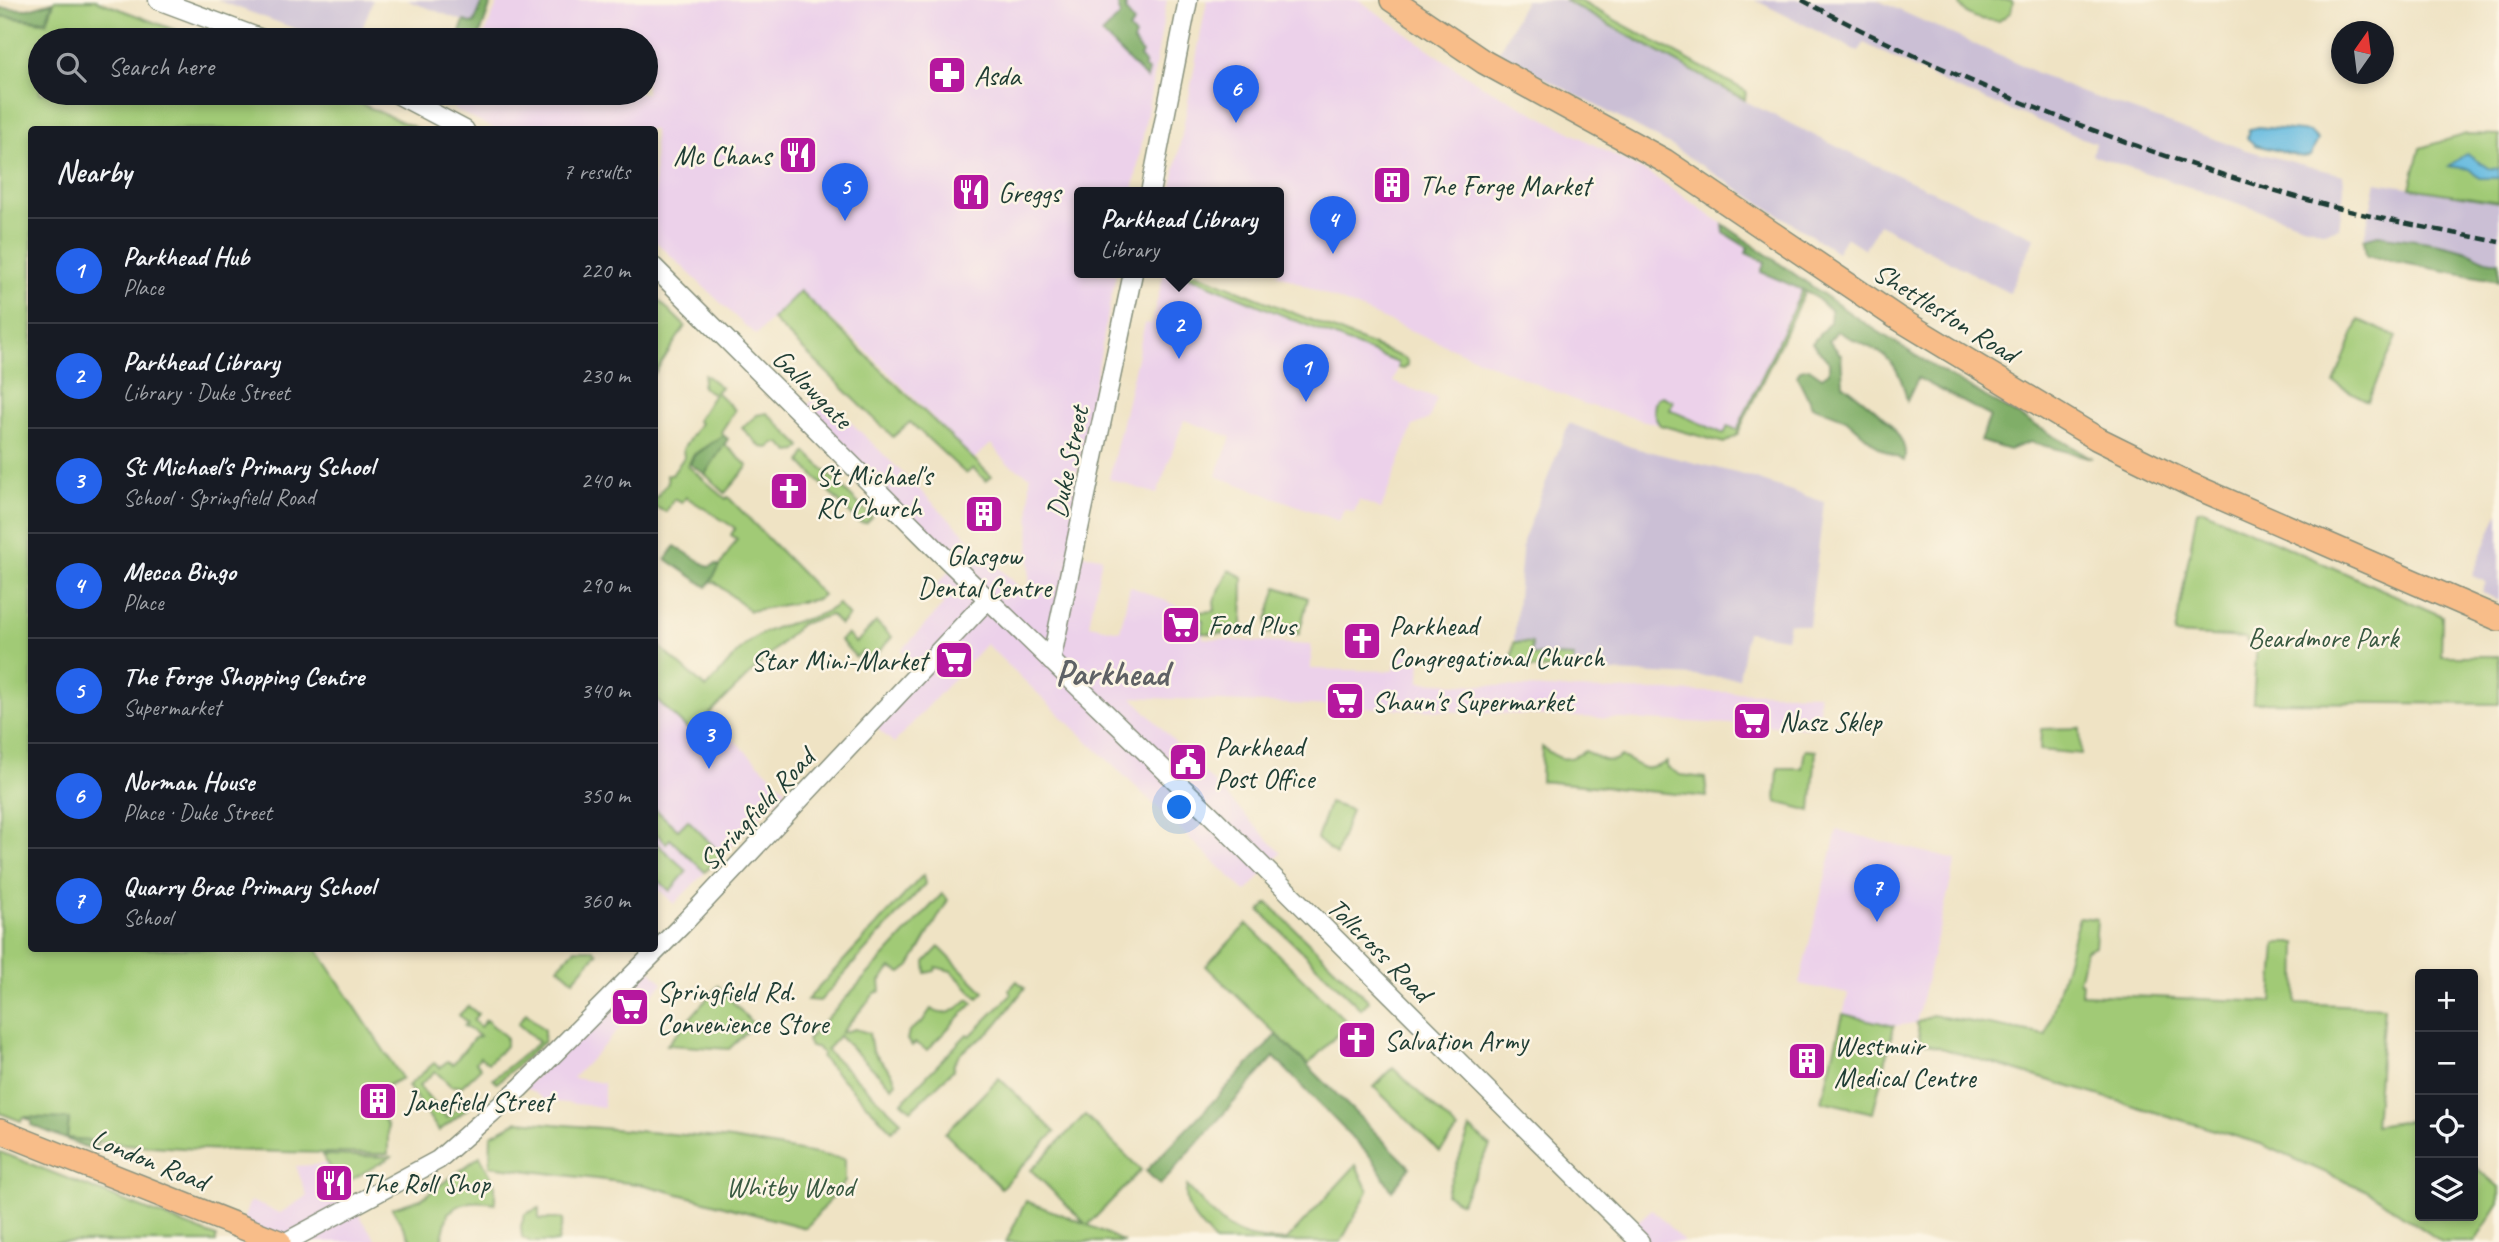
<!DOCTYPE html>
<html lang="en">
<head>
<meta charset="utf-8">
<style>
  :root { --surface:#171b24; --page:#242831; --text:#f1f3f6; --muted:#9ea1a6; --line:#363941; --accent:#2563eb }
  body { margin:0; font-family:Caveat,sans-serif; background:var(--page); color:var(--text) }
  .controls { position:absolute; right:21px; bottom:21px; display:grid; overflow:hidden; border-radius:7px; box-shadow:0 4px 10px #0003 }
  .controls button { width:63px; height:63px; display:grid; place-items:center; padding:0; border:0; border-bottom:2px solid var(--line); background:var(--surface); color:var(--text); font:35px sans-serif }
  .compass { position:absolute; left:2331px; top:21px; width:63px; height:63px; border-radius:50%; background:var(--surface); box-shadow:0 4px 10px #0003; rotate:14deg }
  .you { position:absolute; left:1180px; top:808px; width:24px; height:24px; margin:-18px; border:5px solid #fff; border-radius:50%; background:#1a73e8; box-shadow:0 0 0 10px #1a73e833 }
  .badge { display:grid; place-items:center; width:46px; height:46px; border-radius:50%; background:var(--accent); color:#fff; font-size:23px; font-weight:700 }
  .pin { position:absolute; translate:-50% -58px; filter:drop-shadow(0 2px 4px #0008) }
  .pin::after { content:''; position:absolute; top:37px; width:24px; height:21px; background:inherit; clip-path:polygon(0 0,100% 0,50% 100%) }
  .popup { position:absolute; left:1074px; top:187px; width:210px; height:91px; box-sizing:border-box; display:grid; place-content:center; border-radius:7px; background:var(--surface); filter:drop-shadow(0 2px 5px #0005); font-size:23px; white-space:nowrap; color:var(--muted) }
  .popup b { font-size:26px; color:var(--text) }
  .popup::after { content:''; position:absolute; left:50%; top:100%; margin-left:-14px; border:14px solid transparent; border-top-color:var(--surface) }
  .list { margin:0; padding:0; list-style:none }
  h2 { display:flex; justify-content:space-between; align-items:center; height:91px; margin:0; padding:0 28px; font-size:30px }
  h2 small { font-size:23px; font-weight:400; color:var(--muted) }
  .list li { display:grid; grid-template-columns:46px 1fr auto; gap:21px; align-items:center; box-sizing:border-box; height:105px; padding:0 28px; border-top:2px solid var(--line) }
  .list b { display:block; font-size:26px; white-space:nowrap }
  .list p { margin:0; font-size:23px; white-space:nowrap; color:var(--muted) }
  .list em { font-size:23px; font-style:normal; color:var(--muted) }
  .icon { flex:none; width:38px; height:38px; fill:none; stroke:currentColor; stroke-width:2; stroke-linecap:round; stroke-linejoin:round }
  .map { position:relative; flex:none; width:2499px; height:1242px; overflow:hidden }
  .search { position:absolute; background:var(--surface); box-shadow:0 4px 10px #0003; left:28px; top:28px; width:630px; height:77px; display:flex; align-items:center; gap:18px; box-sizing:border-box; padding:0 24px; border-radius:38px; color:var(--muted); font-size:26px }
  .panel { position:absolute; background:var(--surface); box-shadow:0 4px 10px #0003; left:28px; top:126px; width:630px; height:826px; border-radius:7px }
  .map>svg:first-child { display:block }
  .built { fill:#ecd1ea }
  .industrial { fill:#cbbfd5 }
  .green { fill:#a1ca76; stroke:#608455; stroke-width:2 }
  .forest { fill:#80ae67; stroke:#50764e; stroke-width:2 }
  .water { fill:#63bae0; stroke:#417c8a; stroke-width:2 }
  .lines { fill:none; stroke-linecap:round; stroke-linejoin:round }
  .minor-casing { stroke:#87907c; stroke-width:21 }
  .major-casing { stroke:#87907c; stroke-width:26 }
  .minor { stroke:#fff; stroke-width:18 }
  .major { stroke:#f8bd89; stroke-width:23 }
  .rail { stroke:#1f3d34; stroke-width:4.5; stroke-dasharray:10 5; stroke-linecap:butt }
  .labels { text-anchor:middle; stroke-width:5; stroke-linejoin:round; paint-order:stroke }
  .poi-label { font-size:28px; fill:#1f3d34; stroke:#fcf5e5; text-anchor:start }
  .street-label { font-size:28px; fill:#1f3d34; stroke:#fcf5e5 }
  .park-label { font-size:28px; fill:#395941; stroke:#fcf5e5 }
  .district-label { font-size:35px; font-weight:bold; fill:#5e6165; stroke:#fcf5e5 }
</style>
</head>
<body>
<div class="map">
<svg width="2499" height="1242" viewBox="0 0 2499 1242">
  <rect width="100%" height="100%" fill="#fcf5e5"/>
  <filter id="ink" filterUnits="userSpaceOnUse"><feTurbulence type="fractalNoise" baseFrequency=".0143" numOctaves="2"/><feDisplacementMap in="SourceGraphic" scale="14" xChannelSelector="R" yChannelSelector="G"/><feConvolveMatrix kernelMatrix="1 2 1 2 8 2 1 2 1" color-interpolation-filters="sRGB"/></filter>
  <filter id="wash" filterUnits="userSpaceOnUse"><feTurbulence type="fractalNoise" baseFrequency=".00686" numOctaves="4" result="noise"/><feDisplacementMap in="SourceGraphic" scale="28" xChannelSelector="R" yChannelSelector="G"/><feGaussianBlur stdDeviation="1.57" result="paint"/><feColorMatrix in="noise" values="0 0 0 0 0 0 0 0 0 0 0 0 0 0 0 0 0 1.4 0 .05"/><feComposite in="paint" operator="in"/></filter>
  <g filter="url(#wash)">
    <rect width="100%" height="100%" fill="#efe3c4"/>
    <g class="built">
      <polygon points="499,0 1167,0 1133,193 1079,193 1079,273 1116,273 1076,479 1071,553 1102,557 1089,625 1120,631 1130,586 1211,620 1202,638 1311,645 1311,669 1394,671 1398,650 1421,651 1420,682 1566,689 1819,694 1820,728 1132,697 1281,853 1246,892 986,644 894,743 873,725 923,671 901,651 944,604 931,591 951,569 798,415 820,392 1029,597 1030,476 1007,463 991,444 974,459 867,351 800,291 756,335 741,322 655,241 654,130 495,129 453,109 460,93 646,93 646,40 482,40"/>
      <polygon points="1207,0 1359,0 1474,81 1653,176 1809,283 1737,435 1724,443 1584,404 1275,273 1279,273 1279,193 1171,193"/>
      <polygon points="1164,273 1181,273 1399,364 1393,382 1437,398 1429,419 1413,426 1381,509 1359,500 1354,512 1344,509 1339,521 1216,476 1231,437 1184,420 1157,494 1109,479 1145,323 1151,324"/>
      <polygon points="660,647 720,702 709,716 786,790 674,904 655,886 654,653"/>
      <polygon points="1837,830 1956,860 1916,1023 1894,1026 1873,1113 1822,1101 1848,994 1799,984"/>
      <polygon points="646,966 663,983 573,1078 604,1083 604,1107 547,1101 525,1087"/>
      <polygon points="326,1164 377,1242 276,1242 240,1228 250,1201 280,1213 307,1196 296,1166"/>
      <polygon points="1652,1209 1684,1242 1638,1242 1627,1231"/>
    </g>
    <g class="industrial">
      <polygon points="217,0 373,0 358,40 326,40"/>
      <polygon points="406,0 483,0 474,25"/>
      <polygon points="1525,0 1564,0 1743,100 1858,157 2035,238 2009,293 1879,224 1865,249 1846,237 1837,252 1668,144 1498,53"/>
      <polygon points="1755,0 1877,0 2077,91 2246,150 2343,175 2344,189 2339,228 2324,232 2092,155 2095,143 1954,88 1864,43 1859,52"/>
      <polygon points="2376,182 2499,202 2499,264 2364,239"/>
      <polygon points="1569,423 1631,447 1744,475 1824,502 1809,626 1789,623 1786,638 1747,632 1739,678 1573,670 1572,657 1531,655 1532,643 1514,642 1523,541"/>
      <polygon points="2499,512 2499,601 2482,592 2486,582 2472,576"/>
    </g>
    <g class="green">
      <path d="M55,0h41l105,40h-161v53h297l81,36 -386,1v818l285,1 85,129 -33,17 19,31v28c-107,-2 -214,-3 -321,-16l2,-18 -46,-3 -2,4 -21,-8v-1097l47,7z"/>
      <polygon points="1564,0 1578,0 1746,91 1745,100"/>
      <path d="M1959,0h52l2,2 -2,10 -12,9c-16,-1 -37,-2 -40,-21z"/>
      <polygon points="2466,134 2499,135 2499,202 2410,188 2420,148"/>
      <polygon points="1181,273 1196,273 1406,359 1408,365 1404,369 1398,368 1398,363"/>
      <path d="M1802,290l3,1 -68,144 -13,8 -64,-18c-7,-8 -7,-18 -3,-27l6,-2 10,5 -3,9 54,24 4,-8 9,4z"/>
      <polygon points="800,291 991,476 986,481 973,468 966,474 910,422 893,437 772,319"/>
      <polygon points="655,297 685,326 655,373"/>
      <polygon points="2359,320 2397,337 2368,401 2334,383"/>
      <polygon points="704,374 721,387 716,392 735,410 721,432 723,435 693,455 688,466 726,499 728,497 823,595 818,599 750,611 715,582 709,583 737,539 731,535 735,528 686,497 682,503 674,499 666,512 655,507 655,499 668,482 667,475 672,475 684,457 683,449 700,423 697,421 714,394 702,387"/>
      <polygon points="767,413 801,446 797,451 790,452 780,443 774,443 769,448 761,447 742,428 757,415"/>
      <polygon points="724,444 748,466 725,493 705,474"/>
      <polygon points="806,452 872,517 866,523 858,522 801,462"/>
      <polygon points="2203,510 2442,616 2441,656 2499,656 2499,704 2253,702 2257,643 2247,642 2246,638 2175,634 2197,511"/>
      <polygon points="1229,570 1243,577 1242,634 1202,633 1203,620 1197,618 1200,612 1215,611 1214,601"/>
      <polygon points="1277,587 1308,598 1299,634 1267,633 1267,620"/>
      <path d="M838,604l11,12 -9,9 -9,-10 -30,9 -110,108 -36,-34v-45l5,-6 46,41c15,-15 29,-36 46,-48 25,-19 62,-17 86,-36z"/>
      <polygon points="876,622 892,637 872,659 863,651 856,657 840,640 847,634 856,643"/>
      <polygon points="1514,642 1532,643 1531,655 1573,657 1573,670 1511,667"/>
      <polygon points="2080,728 2081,754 2040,750 2041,729"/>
      <path d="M1542,747c17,13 24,16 43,4 13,7 25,15 36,5 22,11 21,18 46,6v5l13,8 25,3 2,19 -166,-16z"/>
      <polygon points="1805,750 1816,751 1811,811 1776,802 1778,768 1802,768"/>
      <polygon points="1329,803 1351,810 1336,855 1317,839"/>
      <polygon points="654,808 678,830 688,820 722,855 705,872 670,839 666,843 655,832"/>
      <polygon points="655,842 687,871 670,891 655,877"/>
      <polygon points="923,875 925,884 820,1001 807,1000"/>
      <polygon points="942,894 948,900 910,966 901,973 891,968 880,981 881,991 875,993 841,1033 855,1029 869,1033 872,1051 892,1073 896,1082 892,1087 839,1036 826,1050 901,1121 892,1131 821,1057 823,1054 817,1047 810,1047 807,1040"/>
      <polygon points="1268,903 1369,1001 1361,1009 1260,911"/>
      <polygon points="2079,917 2097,919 2095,946 2086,950 2079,981 2082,982 2081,994 2272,1002 2276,943 2297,943 2296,1003 2384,1007 2375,1126 2420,1119 2420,1216 2473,1216 2473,1165 2499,1187 2499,1203 2475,1242 2442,1242 2367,1191 2261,1144 1921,1042 1916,1023 1932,1015 2046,1035"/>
      <polygon points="1247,924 1348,1023 1308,1065 1206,966"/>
      <polygon points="939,947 984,992 978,998 951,971 936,967 935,971 926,973 925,962"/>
      <polygon points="575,949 593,949 597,953 573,980 558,967"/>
      <path d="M1017,981l8,7c-12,14 -28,39 -40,48 -10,7 -32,17 -32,34l-42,40 -9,-8 65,-68 3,2 41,-41 -2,-5z"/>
      <polygon points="718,986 754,1025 729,1049 667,1045"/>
      <path d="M969,999l4,4 -46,47 -12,-7 -3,3 -5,-6 2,-9 13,-9 9,-13c15,10 25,1 38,-10z"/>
      <polygon points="468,1006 478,1014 473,1020 480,1027 486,1020 506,1037 506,1046 488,1063 480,1057 476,1062 481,1068 462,1086 451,1086 435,1071 419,1086 447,1118 464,1103 468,1108 439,1131 408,1086 434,1063 440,1068 447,1061 453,1064 474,1038 480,1036 464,1026 467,1023 459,1015"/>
      <polygon points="526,1013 544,1030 544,1042 497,1083 493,1079 539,1042 518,1024"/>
      <polygon points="1843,1014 1894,1026 1873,1113 1822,1101"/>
      <polygon points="1393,1068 1458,1130 1440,1152 1374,1087"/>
      <polygon points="999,1078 1055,1132 1001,1188 945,1133"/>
      <polygon points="1085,1115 1141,1170 1088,1225 1124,1242 1006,1242 1026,1201 1086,1224 1031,1170"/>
      <polygon points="518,1121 731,1139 845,1159 845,1182 806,1228 645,1185 490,1166 491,1135"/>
      <polygon points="1470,1129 1490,1146 1461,1203 1446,1194"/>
      <polygon points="0,1152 216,1237 216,1242 0,1242"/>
      <polygon points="322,1155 391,1157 342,1185"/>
      <path d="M480,1156l15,28v19c-21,-3 -30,-3 -47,10l-7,29h-29l-20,-34 29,-9z"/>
      <path d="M1356,1165l12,26 -27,51h-126c-15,-18 -33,-32 -28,-56 35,37 44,56 100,54z"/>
      <polygon points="539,1208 539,1219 563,1219 558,1242 531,1242 522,1237 521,1226 525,1214"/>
    </g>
    <g class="forest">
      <polygon points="483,0 492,0 478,40 457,40 464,21 474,24"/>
      <polygon points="1117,0 1125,0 1126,11 1134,23 1129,29 1135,36 1133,41 1142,53 1140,57 1145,63 1144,68 1148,70 1147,79 1102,34 1120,16"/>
      <polygon points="53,2 46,21 0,16 0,8 28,9"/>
      <path d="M1723,224l134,94 77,49 158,91 -62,-16 -21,8 -29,-9 10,-25 -72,-38 -11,23c-11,-53 -30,-47 -70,-70l-8,10 12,14 2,29c19,15 70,50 61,77l-25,-13 -33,-29 -34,-13 -15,-30 3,-6 9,-2 13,9 7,-5v-10l-17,-19 18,-21 1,-11 -19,-17 -51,-22 4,-10 -19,-9 2,-5 -24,-15z"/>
      <path d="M2378,235c29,5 62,6 91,17 11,4 18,11 30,9v20l-133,-25 -2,-17z"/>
      <polygon points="723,435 728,439 705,474 690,464 694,456"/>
      <polygon points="675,546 709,567 716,564 720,566 707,587 666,559"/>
      <polygon points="1277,1035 1410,1167 1392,1191 1373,1159 1274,1057 1160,1185 1146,1171"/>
      <polygon points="23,1117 69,1119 67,1138 98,1142 95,1151 31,1125 32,1121"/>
    </g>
    <g class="water">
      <polygon points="2258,127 2310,132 2318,140 2310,156 2303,157 2255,145 2247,138 2249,129"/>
      <polygon points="2467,153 2488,168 2499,169 2499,178 2479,178 2469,169 2449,166"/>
    </g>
  </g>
  <g filter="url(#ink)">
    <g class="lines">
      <g class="minor-casing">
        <g id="minor">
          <polyline points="158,0 265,40"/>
          <polyline points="395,93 465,130"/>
          <polyline points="1150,193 1188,0"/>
          <polyline points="654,267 934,547 1214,818 1640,1242"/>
          <polyline points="1051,661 1133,273"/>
          <polyline points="286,1242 438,1160 520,1088 681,926 987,600"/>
        </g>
      </g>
      <g class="major-casing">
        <g id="major">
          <polyline points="1392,0 1484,62 1665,161 1896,317 2096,438 2189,484 2499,619"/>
          <polyline points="0,1131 279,1242"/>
        </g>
      </g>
      <use href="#minor" class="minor"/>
      <use href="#major" class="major"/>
      <path class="rail" d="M1802,0c169,89 347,157 531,207 55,14 111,24 166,35"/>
    </g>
  </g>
  <defs>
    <g id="pharmacy-square" transform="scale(2.0125)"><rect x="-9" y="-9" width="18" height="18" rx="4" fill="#b5179e" stroke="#fcf5e5"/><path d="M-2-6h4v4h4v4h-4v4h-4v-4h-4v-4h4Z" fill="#fff"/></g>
    <g id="restaurant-square" transform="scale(2.0125)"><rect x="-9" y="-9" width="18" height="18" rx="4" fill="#b5179e" stroke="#fcf5e5"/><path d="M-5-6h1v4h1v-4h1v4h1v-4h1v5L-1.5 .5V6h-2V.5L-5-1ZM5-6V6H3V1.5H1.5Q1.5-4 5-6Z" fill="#fff"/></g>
    <g id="building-square" transform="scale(2.0125)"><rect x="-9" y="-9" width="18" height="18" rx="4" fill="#b5179e" stroke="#fcf5e5"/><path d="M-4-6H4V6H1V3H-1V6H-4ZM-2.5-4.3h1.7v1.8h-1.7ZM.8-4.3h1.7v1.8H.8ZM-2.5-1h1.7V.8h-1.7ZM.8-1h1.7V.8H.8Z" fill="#fff"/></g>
    <g id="church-square" transform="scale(2.0125)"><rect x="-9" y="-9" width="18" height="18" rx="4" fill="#b5179e" stroke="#fcf5e5"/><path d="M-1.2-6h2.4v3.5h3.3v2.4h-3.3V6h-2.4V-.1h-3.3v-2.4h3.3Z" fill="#fff"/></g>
    <g id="supermarket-square" transform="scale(2.0125)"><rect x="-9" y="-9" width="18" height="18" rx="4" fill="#b5179e" stroke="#fcf5e5"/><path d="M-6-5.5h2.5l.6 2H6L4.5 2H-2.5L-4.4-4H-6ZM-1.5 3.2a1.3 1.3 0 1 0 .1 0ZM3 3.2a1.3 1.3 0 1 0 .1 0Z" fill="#fff"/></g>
    <g id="civic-square" transform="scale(2.0125)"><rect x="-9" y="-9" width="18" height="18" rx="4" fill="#b5179e" stroke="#fcf5e5"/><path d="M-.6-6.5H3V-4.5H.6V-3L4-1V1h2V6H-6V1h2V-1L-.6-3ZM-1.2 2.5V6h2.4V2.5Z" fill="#fff"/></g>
  </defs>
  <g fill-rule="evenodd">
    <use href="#pharmacy-square" x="947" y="75"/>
    <use href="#restaurant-square" x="798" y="155"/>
    <use href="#building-square" x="1392" y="185"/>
    <use href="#restaurant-square" x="971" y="192"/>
    <use href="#church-square" x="789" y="491"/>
    <use href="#building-square" x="984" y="514"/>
    <use href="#supermarket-square" x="1181" y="625"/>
    <use href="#church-square" x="1362" y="641"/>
    <use href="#supermarket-square" x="954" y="660"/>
    <use href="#supermarket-square" x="1345" y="701"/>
    <use href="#supermarket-square" x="1752" y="721"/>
    <use href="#civic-square" x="1188" y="762"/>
    <use href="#supermarket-square" x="630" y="1007"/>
    <use href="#church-square" x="1357" y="1040"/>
    <use href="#building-square" x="1807" y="1061"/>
    <use href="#building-square" x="378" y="1101"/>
    <use href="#restaurant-square" x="334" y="1183"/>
  </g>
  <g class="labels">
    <g class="poi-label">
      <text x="974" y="85">Asda</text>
      <text x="771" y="165" text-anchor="end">Mc Chans</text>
      <text x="1419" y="195">The Forge Market</text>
      <text x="998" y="202">Greggs</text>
      <text x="816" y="485">St Michael's<tspan x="816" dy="32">RC Church</tspan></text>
      <text x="984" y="565" text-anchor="middle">Glasgow<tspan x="984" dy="32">Dental Centre</tspan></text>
      <text x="1208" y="635">Food Plus</text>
      <text x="1389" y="635">Parkhead<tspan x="1389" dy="32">Congregational Church</tspan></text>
      <text x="927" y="670" text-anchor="end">Star Mini-Market</text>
      <text x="1372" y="711">Shaun's Supermarket</text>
      <text x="1779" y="731">Nasz Sklep</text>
      <text x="1215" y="756">Parkhead<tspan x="1215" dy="32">Post Office</tspan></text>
      <text x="657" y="1001">Springfield Rd.<tspan x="657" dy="32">Convenience Store</tspan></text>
      <text x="1384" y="1050">Salvation Army</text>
      <text x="1834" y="1055">Westmuir<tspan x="1834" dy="32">Medical Centre</tspan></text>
      <text x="405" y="1111">Janefield Street</text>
      <text x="361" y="1193">The Roll Shop</text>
    </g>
    <g class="street-label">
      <text transform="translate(1946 312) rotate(32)" y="10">Shettleston Road</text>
      <text transform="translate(813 388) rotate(45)" y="10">Gallowgate</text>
      <text transform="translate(1067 462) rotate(-78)" y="10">Duke Street</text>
      <text transform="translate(756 809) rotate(-47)" y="10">Springfield Road</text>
      <text transform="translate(1380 949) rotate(45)" y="10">Tollcross Road</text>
      <text transform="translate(150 1159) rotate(22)" y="10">London Road</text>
    </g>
    <g class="park-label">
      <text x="2323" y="647">Beardmore Park</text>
      <text x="790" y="1196">Whitby Wood</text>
    </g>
    <g class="district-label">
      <text x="1112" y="685">Parkhead</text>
    </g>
  </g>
</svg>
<div class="controls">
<button>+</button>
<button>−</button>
<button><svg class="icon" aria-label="locate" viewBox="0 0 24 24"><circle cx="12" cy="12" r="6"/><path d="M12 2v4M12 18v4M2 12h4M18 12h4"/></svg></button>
<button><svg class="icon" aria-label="layers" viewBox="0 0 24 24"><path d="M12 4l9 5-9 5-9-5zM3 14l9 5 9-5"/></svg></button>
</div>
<svg class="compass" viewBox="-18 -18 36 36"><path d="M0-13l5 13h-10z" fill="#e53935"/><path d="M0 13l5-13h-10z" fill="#9ea1a6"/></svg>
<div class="you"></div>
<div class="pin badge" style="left:1306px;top:402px">1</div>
<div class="pin badge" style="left:1179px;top:359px">2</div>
<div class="popup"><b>Parkhead Library</b>Library</div>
<div class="pin badge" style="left:709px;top:769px">3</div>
<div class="pin badge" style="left:1333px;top:254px">4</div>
<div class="pin badge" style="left:845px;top:221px">5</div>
<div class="pin badge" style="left:1236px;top:123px">6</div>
<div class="pin badge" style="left:1877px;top:922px">7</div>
<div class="search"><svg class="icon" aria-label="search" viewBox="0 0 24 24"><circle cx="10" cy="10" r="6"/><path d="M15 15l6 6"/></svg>Search here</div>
<section class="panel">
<h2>Nearby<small>7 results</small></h2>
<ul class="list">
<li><span class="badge">1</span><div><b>Parkhead Hub</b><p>Place</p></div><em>220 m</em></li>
<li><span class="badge">2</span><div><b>Parkhead Library</b><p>Library · Duke Street</p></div><em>230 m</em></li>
<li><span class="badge">3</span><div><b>St Michael's Primary School</b><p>School · Springfield Road</p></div><em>240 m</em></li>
<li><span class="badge">4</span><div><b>Mecca Bingo</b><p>Place</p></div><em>290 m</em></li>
<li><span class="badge">5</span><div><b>The Forge Shopping Centre</b><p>Supermarket</p></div><em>340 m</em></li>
<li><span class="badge">6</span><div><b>Norman House</b><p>Place · Duke Street</p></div><em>350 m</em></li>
<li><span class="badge">7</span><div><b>Quarry Brae Primary School</b><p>School</p></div><em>360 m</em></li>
</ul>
</section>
</div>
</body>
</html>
